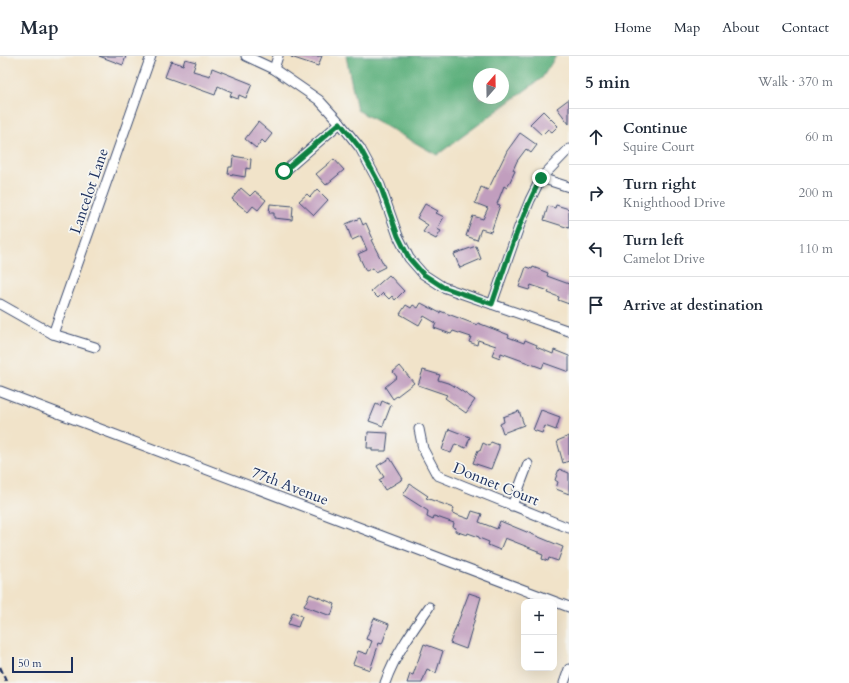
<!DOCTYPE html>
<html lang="en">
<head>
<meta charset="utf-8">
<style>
  :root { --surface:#fff; --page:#f6f6f7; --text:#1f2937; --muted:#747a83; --line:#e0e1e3 }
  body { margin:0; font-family:Cardo,serif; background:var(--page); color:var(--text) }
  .controls { position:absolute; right:12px; bottom:12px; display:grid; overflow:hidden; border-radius:8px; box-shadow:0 4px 16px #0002 }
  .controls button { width:36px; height:36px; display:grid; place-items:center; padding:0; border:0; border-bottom:1px solid var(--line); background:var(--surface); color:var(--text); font:20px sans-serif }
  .compass { position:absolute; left:473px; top:12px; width:36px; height:36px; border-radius:50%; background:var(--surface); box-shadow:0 4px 16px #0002; rotate:20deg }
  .scale { position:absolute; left:12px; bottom:10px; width:61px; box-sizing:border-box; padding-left:4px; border:2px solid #1b2f5e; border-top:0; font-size:11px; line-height:14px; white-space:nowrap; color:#1b2f5e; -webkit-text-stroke:3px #f6f6f2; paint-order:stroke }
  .stop { position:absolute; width:12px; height:12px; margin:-9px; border:3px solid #0b8043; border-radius:50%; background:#fff }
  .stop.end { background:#0b8043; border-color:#fff; box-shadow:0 1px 4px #0008 }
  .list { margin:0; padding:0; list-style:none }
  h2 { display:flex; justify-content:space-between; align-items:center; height:52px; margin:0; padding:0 16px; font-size:17px }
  h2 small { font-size:13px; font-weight:400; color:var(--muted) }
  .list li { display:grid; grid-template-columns:26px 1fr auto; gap:12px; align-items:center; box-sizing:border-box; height:56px; padding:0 16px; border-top:1px solid var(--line) }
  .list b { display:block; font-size:15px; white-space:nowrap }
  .list p { margin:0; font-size:13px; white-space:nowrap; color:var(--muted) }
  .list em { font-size:13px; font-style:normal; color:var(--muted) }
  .icon { flex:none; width:22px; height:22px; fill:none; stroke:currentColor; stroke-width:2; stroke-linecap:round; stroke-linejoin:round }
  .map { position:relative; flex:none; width:569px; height:627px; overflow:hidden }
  header { display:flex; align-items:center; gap:24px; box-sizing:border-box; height:56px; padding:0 20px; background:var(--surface); border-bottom:1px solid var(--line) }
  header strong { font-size:19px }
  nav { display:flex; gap:22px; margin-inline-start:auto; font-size:14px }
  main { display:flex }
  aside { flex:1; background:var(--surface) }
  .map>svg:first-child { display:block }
  .forest { fill:#5db07d; stroke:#3c706e; fill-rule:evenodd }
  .building { fill:#c19ebe }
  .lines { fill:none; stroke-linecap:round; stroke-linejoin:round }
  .minor-casing { stroke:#3b4a6e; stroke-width:11 }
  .minor { stroke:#fff; stroke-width:9 }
  .rail { stroke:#1b2f5e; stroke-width:2.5; stroke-dasharray:6 3; stroke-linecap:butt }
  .route { stroke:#0b8043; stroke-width:5 }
  .labels { text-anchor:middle; stroke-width:3.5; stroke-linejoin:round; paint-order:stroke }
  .street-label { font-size:15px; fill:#1b2f5e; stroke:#f6f6f2 }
</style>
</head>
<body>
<header>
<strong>Map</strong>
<nav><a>Home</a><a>Map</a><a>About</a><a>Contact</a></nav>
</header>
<main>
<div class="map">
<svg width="569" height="627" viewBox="0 0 569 627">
  <rect width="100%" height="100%" fill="#f6f6f2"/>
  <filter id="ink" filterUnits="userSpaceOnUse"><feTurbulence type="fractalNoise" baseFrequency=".025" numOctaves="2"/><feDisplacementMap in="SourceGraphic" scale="8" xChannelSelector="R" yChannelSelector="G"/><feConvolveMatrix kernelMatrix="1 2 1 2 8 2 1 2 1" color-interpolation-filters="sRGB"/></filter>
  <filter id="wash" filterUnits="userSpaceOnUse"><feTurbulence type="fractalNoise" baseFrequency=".012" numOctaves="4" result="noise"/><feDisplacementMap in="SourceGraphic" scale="16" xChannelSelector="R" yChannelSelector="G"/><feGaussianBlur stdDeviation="0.9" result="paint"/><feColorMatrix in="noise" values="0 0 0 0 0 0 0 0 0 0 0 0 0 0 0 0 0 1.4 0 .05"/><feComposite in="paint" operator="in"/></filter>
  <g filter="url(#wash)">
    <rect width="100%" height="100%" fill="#f1e3c9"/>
    <path class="forest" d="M346,0h210l-14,22 -105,77 -80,-45zM479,18h24v24h-24z"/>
    <g id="blocks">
      <g class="building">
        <polygon points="99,0 126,0 123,9"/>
        <polygon points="291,0 322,0 318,10 291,1"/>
        <polygon points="185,3 196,6 193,15 210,20 212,12 252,28 246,42 239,39 238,43 230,40 232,36 218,30 215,39 165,21 171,5 183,9"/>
        <polygon points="569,43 569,68 557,52"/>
        <polygon points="543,55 558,70 552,76 548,73 542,79 530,68"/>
        <polygon points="258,66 272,78 265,87 262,84 256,92 245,83"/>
        <polygon points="520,77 537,89 531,97 526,93 517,105 513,114 515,115 507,132 504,130 497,148 500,149 491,176 481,173 477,184 466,180 473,160 483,163 488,152 475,147 481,131 488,134 507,95"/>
        <polygon points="233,100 251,103 250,113 246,112 245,121 228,118 229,111 232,111"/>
        <polygon points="334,103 344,114 326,129 316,118"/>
        <polygon points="241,132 250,140 255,135 266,144 258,154 253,150 248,156 232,143"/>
        <polygon points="317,133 328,144 314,159 299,145 307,138 310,141"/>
        <polygon points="270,148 293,150 292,164 274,162 274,157 269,157"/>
        <polygon points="425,148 438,155 436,157 444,161 437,173 441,175 436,183 423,176 428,169 417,162"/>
        <polygon points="556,149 569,153 569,172 544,164 548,150 555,152"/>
        <polygon points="360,162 363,169 366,167 373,183 371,184 385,211 375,216 373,212 366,215 358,198 367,194 361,180 352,184 346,168"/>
        <polygon points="476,190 481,203 460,212 454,198"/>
        <polygon points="526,211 532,213 533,211 548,217 547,220 569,228 569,248 558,244 559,241 548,237 549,235 531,229 529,234 519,231"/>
        <polygon points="389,219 404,235 395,244 392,240 389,243 383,237 378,242 371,235"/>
        <polygon points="421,247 440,257 440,255 477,269 478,267 509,279 508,281 524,287 525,284 537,289 536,291 553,298 554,294 569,300 569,316 544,307 542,312 501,297 500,302 492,299 496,290 478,284 477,289 469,286 471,281 453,275 451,278 434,272 436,267 424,260 419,269 400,258 406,249 411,252 413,249 418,252"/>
        <polygon points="400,310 414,327 393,343 385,331 397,321 393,316"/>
        <polygon points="423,314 440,319 438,324 451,328 475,344 466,357 445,342 447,339 418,329"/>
        <polygon points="382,345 391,349 383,370 369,365 376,348 380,350"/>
        <polygon points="541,354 560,361 556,374 545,370 542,377 533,374"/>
        <polygon points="519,355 524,369 503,377 500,368 504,366 503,361"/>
        <polygon points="449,373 470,381 466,392 455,388 451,397 442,394"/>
        <polygon points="368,376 388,377 386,395 372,395 372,392 367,392"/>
        <polygon points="569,380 569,405 563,407 557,385"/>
        <polygon points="491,386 499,389 499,392 491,413 473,407 478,394 480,395 483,387 489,390"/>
        <polygon points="390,402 403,423 385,434 379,424 384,421 377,410"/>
        <polygon points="559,413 569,417 569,438 556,433 558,426 555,424"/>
        <polygon points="410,428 428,440 426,442 454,452 452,457 469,463 472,455 482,458 479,466 497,473 500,465 563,491 558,505 549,502 548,505 542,503 543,499 538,497 538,495 505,482 500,494 488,489 489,486 479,482 479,481 468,477 467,479 455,475 456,472 453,471 454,467 434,460 433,464 427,461 428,455 403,439"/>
        <polygon points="469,537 481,541 466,593 450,587"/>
        <polygon points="310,538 335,548 331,560 304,550"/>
        <polygon points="293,556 302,560 298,571 288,568"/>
        <polygon points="374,562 389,568 382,588 379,587 370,614 353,608 358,595 367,598 372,585 366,583"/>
        <polygon points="424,588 443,595 436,617 427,613 422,627 407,627 410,618 413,619"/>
      </g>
    </g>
  </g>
  <g filter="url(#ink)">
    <use href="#blocks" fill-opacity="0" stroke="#3b4a6e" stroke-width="1"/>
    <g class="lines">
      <g class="minor-casing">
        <g id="minor">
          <polyline points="246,0 274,13 319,44 340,67 360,92 380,129 398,180 409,202 423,218 443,231 569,275"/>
          <polyline points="274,13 278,0"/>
          <polyline points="285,115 340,67"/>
          <polyline points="541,122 569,131"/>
          <polyline points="0,248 53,278 95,291"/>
          <polyline points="492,248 519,171 530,144 541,122 569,93"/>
          <polyline points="53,278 151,0"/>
          <polyline points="0,335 569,551"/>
          <polyline points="419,373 423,393 437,419 569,472"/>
          <polyline points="512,450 528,408"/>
          <path d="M385,627c10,-28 27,-52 44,-76"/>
          <polyline points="564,627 569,613"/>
        </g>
      </g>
      <use href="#minor" class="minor"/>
      <polyline class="rail" points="0,611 7,627"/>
    </g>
  </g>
  <g class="lines" filter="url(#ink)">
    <path class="route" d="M284,115l56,-48 20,25 20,37 18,51 11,22 14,16 20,13 49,17c15,-43 28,-86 49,-126"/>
  </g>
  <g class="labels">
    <g class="street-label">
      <text transform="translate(89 135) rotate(-71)" y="5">Lancelot Lane</text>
      <text transform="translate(496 428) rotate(22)" y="5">Donnet Court</text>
      <text transform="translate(290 430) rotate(21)" y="5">77th Avenue</text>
    </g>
  </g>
</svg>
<div class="controls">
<button>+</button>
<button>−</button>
</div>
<svg class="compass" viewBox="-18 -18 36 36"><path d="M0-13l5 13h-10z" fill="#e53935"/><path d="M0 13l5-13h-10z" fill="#747a83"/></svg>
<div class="scale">50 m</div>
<div class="stop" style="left:284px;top:115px"></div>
<div class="stop end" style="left:541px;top:122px"></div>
</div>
<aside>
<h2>5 min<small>Walk · 370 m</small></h2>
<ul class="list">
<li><svg class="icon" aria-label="ahead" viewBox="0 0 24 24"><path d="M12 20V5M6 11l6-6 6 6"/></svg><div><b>Continue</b><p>Squire Court</p></div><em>60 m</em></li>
<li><svg class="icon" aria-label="right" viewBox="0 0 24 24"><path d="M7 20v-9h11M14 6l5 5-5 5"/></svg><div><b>Turn right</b><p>Knighthood Drive</p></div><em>200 m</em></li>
<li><svg class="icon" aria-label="left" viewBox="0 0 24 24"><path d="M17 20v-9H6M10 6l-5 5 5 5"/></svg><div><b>Turn left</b><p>Camelot Drive</p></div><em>110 m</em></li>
<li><svg class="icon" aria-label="arrive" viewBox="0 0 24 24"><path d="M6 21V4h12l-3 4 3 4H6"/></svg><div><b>Arrive at destination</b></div></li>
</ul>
</aside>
</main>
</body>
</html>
